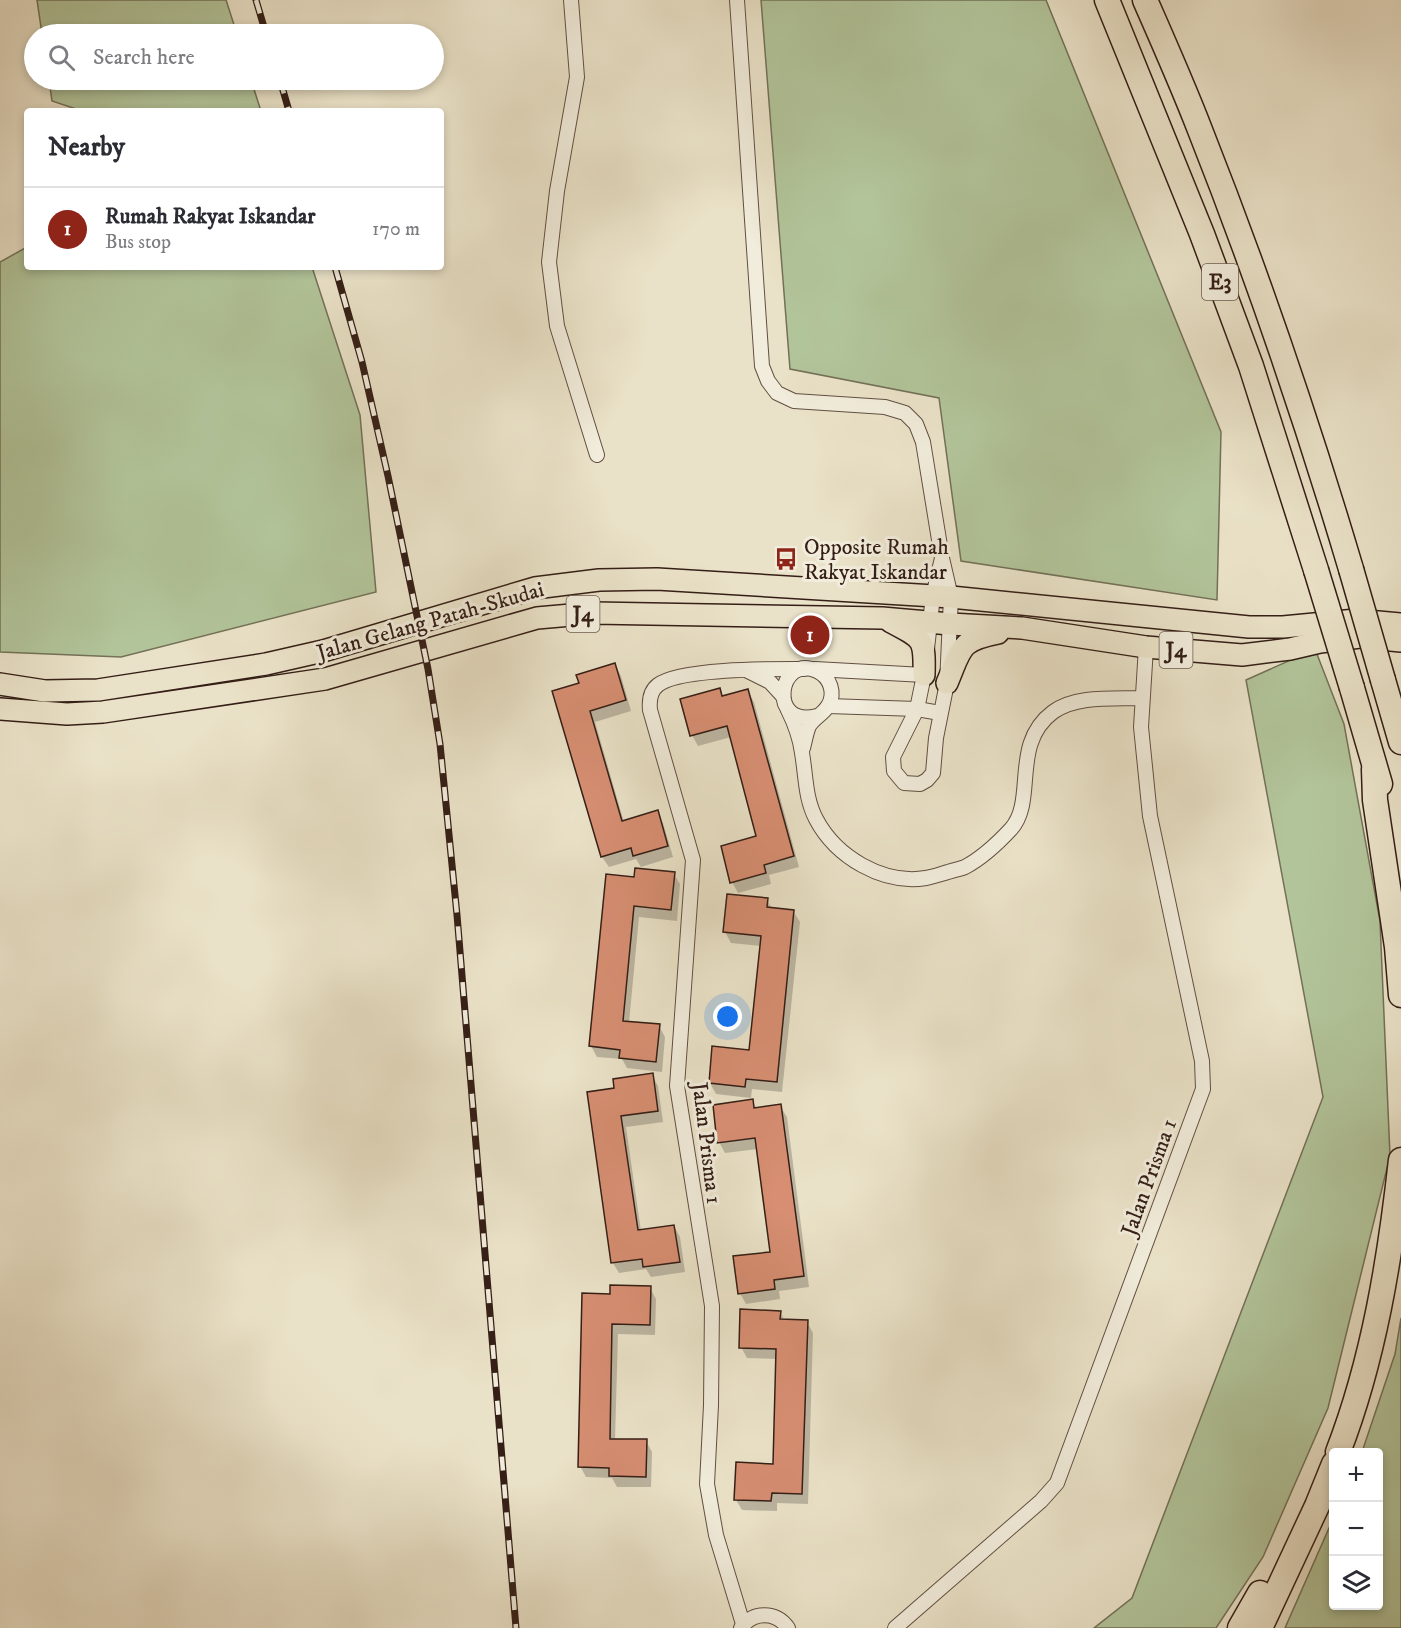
<!DOCTYPE html>
<html lang="en">
<head>
<meta charset="utf-8">
<style>
  :root { --surface:#fff; --page:#f7f7f7; --text:#2b2b33; --muted:#7c7c81; --line:#e1e1e2; --accent:#8f2418 }
  body { margin:0; font-family:"IM FELL DW Pica",serif; background:var(--page); color:var(--text) }
  .controls { position:absolute; right:18px; bottom:18px; display:grid; overflow:hidden; border-radius:6px; box-shadow:0 3px 9px #0003 }
  .controls button { width:54px; height:54px; display:grid; place-items:center; padding:0; border:0; border-bottom:2px solid var(--line); background:var(--surface); color:var(--text); font:30px sans-serif }
  .you { position:absolute; left:728px; top:1017px; width:21px; height:21px; margin:-15px; border:4px solid #fff; border-radius:50%; background:#1a73e8; box-shadow:0 0 0 9px #1a73e833 }
  .badge { display:grid; place-items:center; width:39px; height:39px; border-radius:50%; background:var(--accent); color:#fff; font-size:20px; font-weight:700 }
  .pin { position:absolute; translate:-50% -50%; border:3px solid #fff; box-shadow:0 2px 6px #0006 }
  .list { margin:0; padding:0; list-style:none }
  h2 { display:flex; justify-content:space-between; align-items:center; height:78px; margin:0; padding:0 24px; font-size:26px }
  h2 small { font-size:20px; font-weight:400; color:var(--muted) }
  .list li { display:grid; grid-template-columns:39px 1fr auto; gap:18px; align-items:center; box-sizing:border-box; height:84px; padding:0 24px; border-top:2px solid var(--line) }
  .list b { display:block; font-size:22px; white-space:nowrap }
  .list p { margin:0; font-size:20px; white-space:nowrap; color:var(--muted) }
  .list em { font-size:20px; font-style:normal; color:var(--muted) }
  .icon { flex:none; width:33px; height:33px; fill:none; stroke:currentColor; stroke-width:2; stroke-linecap:round; stroke-linejoin:round }
  .map { position:relative; flex:none; width:1401px; height:1628px; overflow:hidden }
  .search { position:absolute; background:var(--surface); box-shadow:0 3px 9px #0003; left:24px; top:24px; width:420px; height:66px; display:flex; align-items:center; gap:15px; box-sizing:border-box; padding:0 21px; border-radius:33px; color:var(--muted); font-size:22px }
  .panel { position:absolute; background:var(--surface); box-shadow:0 3px 9px #0003; left:24px; top:108px; width:420px; height:162px; border-radius:6px }
  .map>svg:first-child { display:block }
  .green { fill:#b2c49a; stroke:#737158; stroke-width:1.5 }
  .shadow { fill:#0003 }
  .building { fill:#d78e72; stroke:#341e16; stroke-width:1.5 }
  .lines { fill:none; stroke-linecap:round; stroke-linejoin:round }
  .minor-casing { stroke:#624f42; stroke-width:16 }
  .primary-casing { stroke:#341e16; stroke-width:24 }
  .motorway-casing { stroke:#341e16; stroke-width:27 }
  .minor { stroke:#f1ecdb; stroke-width:14 }
  .primary { stroke:#eae2c8; stroke-width:21 }
  .motorway { stroke:#eae2c8; stroke-width:24 }
  .rail-casing { stroke:#341e16; stroke-width:7 }
  .rail { stroke:#f1ecdb; stroke-width:4.5; stroke-dasharray:14; stroke-linecap:butt }
  .motorway-bridge-casing { stroke:#341e16; stroke-width:27; stroke-linecap:butt }
  .motorway-bridge { stroke:#eae2c8; stroke-width:24 }
  .labels { text-anchor:middle; stroke-width:6; stroke-linejoin:round; paint-order:stroke }
  .shield { fill:#f1ecdb; stroke:#6d5c51; stroke-width:1.5 }
  .shield-label { font-size:21px; font-weight:bold; fill:#341e16 }
  .poi-label { font-size:22px; fill:#341e16; stroke:#f1ecdb; text-anchor:start }
  .street-label { font-size:22px; fill:#341e16; stroke:#f1ecdb }
</style>
</head>
<body>
<div class="map">
<svg width="1401" height="1628" viewBox="0 0 1401 1628">
  <rect width="100%" height="100%" fill="#eae2c8"/>
  <filter id="stains"><feTurbulence type="fractalNoise" baseFrequency=".00333" numOctaves="4"/><feColorMatrix values="0 0 0 0 .2 0 0 0 0 .09 0 0 0 0 .02 0 0 0 .5 -.17"/></filter>
  <radialGradient id="worn" r=".72"><stop offset=".6" stop-color="#630" stop-opacity="0"/><stop offset="1" stop-color="#630" stop-opacity=".3"/></radialGradient>
  <g class="green">
    <polygon points="37,0 226,0 237,34 42,34"/>
    <polygon points="761,0 1046,0 1221,432 1217,600 961,561 939,398 790,369"/>
    <polygon points="49,80 251,80 261,111 82,111 52,101"/>
    <polygon points="27,247 27,267 312,267 360,415 376,592 121,657 0,652 0,262"/>
    <polygon points="1315,649 1344,724 1380,921 1390,1156 1328,1408 1263,1557 1216,1628 1094,1628 1132,1598 1323,1097 1246,680"/>
    <polygon points="1401,1318 1401,1628 1285,1628 1333,1519 1334,1606 1378,1606 1378,1452 1362,1452 1395,1354"/>
  </g>
  <g class="shadow">
    <polygon points="615,665 621,676 631,711 595,722 624,822 657,812 663,823 673,857 641,867 636,859 609,867 602,857 581,684"/>
    <polygon points="719,690 723,698 748,691 754,702 799,867 769,875 771,884 738,893 732,882 758,838 731,737 698,746 692,735"/>
    <polygon points="674,874 680,884 677,921 639,917 629,1023 659,1026 665,1037 662,1072 627,1068 622,1059 597,1057 591,1046 635,878"/>
    <polygon points="767,900 772,909 793,911 800,922 782,1092 752,1089 751,1098 716,1094 710,1083 714,1048 751,1052 761,946 731,943 725,932"/>
    <polygon points="652,1075 658,1086 663,1122 626,1127 641,1231 674,1226 680,1237 685,1272 651,1277 646,1269 619,1273 613,1263 615,1089"/>
    <polygon points="752,1101 757,1109 780,1106 787,1117 809,1287 779,1291 780,1299 746,1304 740,1293 772,1253 758,1149 725,1153 719,1142"/>
    <polygon points="650,1288 656,1299 655,1335 618,1334 615,1440 646,1441 652,1452 651,1487 617,1487 612,1478 586,1477 580,1466 611,1296"/>
    <polygon points="780,1312 785,1321 807,1322 813,1333 808,1504 777,1503 777,1511 742,1510 736,1500 774,1465 778,1359 747,1358 741,1347"/>
  </g>
  <g class="building">
    <polygon points="615,663 626,700 590,711 622,821 658,810 668,846 633,856 631,848 601,857 552,691 579,683 576,675"/>
    <polygon points="720,688 722,696 748,689 794,856 764,865 766,873 730,883 721,846 756,836 727,726 690,736 680,699"/>
    <polygon points="635,868 675,872 671,910 634,906 623,1021 660,1024 656,1062 619,1058 620,1050 589,1046 606,874 634,877"/>
    <polygon points="727,894 768,898 767,907 794,910 777,1082 746,1079 745,1087 709,1083 712,1046 749,1050 761,936 723,932"/>
    <polygon points="653,1073 658,1111 621,1116 638,1230 674,1225 680,1262 643,1267 642,1259 611,1263 587,1092 614,1088 613,1079"/>
    <polygon points="753,1099 754,1108 781,1104 804,1276 774,1280 775,1289 738,1294 733,1256 770,1252 755,1138 717,1143 713,1105"/>
    <polygon points="610,1285 651,1286 650,1325 612,1324 610,1439 647,1439 646,1477 609,1476 609,1468 578,1467 582,1293 610,1294"/>
    <polygon points="740,1309 781,1311 780,1319 808,1320 802,1494 772,1493 771,1501 734,1500 736,1462 773,1464 776,1349 739,1348"/>
  </g>
  <g class="lines">
    <g class="minor-casing">
      <g id="minor">
        <polyline points="571,0 577,77 557,191 549,262 557,326 597,455"/>
        <polyline points="737,0 762,366 768,381 777,393 794,401 885,407 905,413 916,424 923,442 942,558 951,597 947,683 936,738 933,773 927,780 920,784 904,783 894,771 893,757 917,709 924,675 933,596 942,558"/>
        <polyline points="815,669 924,675"/>
        <polyline points="748,671 770,682 782,695"/>
        <polyline points="828,706 917,709 940,713"/>
        <path d="M788,710c7,14 12,27 14,43 4,23 3,45 14,66 20,38 67,66 110,59 7,-1 15,-4 22,-6 6,-2 12,-3 17,-5 17,-9 33,-24 46,-38 26,-29 -1,-85 42,-117 23,-17 61,-13 88,-14"/>
        <path d="M803,748c2,-7 3,-15 6,-22 5,-8 14,-12 19,-20 8,-13 2,-29 -11,-35 -39,-18 -50,58 0,45"/>
        <path d="M743,1624l-27,-89 -9,-51 4,-79 1,-99 -35,-220 16,-226 -43,-150c-1,-10 0,-19 8,-25 22,-17 116,-16 146,-16"/>
        <path d="M741,1628c12,-17 35,-17 47,0"/>
        <polyline points="895,1628 1041,1501 1057,1483 1203,1089 1202,1061 1150,816 1141,727 1146,647"/>
      </g>
    </g>
    <g class="primary-casing">
      <g id="primary">
        <path d="M891,622c32,17 34,16 33,53"/>
        <path d="M947,683c15,-35 11,-42 51,-50"/>
        <polyline points="0,684 45,691 98,690 266,664 323,651 535,588 599,580 657,579 951,597 1249,627 1283,627 1356,620 1401,624"/>
        <polyline points="0,709 67,714 103,712 325,679 537,618 594,613 882,618 950,624 1022,628 1146,647 1242,655 1290,649 1320,642 1360,637 1401,641"/>
      </g>
    </g>
    <g class="motorway-casing">
      <g id="motorway">
        <polyline points="1107,0 1202,234 1251,366 1316,570"/>
        <path d="M1145,0c19,43 38,86 55,130 57,144 107,291 151,439"/>
        <polyline points="1383,680 1401,742"/>
        <polyline points="1352,688 1380,784"/>
        <polyline points="1374,769 1375,800 1397,947 1401,995"/>
        <path d="M1338,1452c36,-93 52,-193 63,-292"/>
        <polyline points="1240,1628 1260,1593"/>
        <polyline points="1260,1628 1317,1506 1334,1464"/>
      </g>
    </g>
    <use href="#minor" class="minor"/>
    <use href="#primary" class="primary"/>
    <use href="#motorway" class="motorway"/>
    <g class="rail-casing">
      <g id="rail">
        <polyline points="256,0 266,34"/>
        <polyline points="280,80 289,111"/>
        <polyline points="335,267 362,362 388,476 428,669 440,744 457,915 516,1628"/>
      </g>
    </g>
    <use href="#rail" class="rail"/>
    <g class="motorway-bridge-casing">
      <g id="motorway-bridge">
        <polyline points="1351,569 1383,680"/>
        <polyline points="1316,570 1352,688"/>
      </g>
    </g>
    <use href="#motorway-bridge" class="motorway-bridge"/>
  </g>
  <defs>
    <g id="bus-bare" transform="scale(1.8)"><path d="M-5-6H5V4H4V6H2V4H-2V6H-4V4H-5ZM-3.5-4V0h7V-4ZM-3.5 1.2v1.5H-2V1.2ZM2 1.2v1.5H3.5V1.2Z" fill="#8f2418" stroke="#f1ecdb" stroke-width="2.5" paint-order="stroke"/></g>
  </defs>
  <g fill-rule="evenodd">
    <use href="#bus-bare" x="786" y="559"/>
  </g>
  <g class="labels">
    <g class="shield">
      <rect x="1202" y="264" width="36" height="36" rx="4.5"/>
      <rect x="566.5" y="596" width="33" height="36" rx="4.5"/>
      <rect x="1159.5" y="632" width="33" height="36" rx="4.5"/>
    </g>
    <g class="shield-label">
      <text x="1220" y="289">E3</text>
      <text x="583" y="621">J4</text>
      <text x="1176" y="657">J4</text>
    </g>
    <g class="poi-label">
      <text x="804" y="554">Opposite Rumah<tspan x="804" dy="25">Rakyat Iskandar</tspan></text>
    </g>
    <g class="street-label">
      <text transform="translate(430 620) rotate(-16)" y="8">Jalan Gelang Patah-Skudai</text>
      <text transform="translate(708 1143) rotate(83)" y="8">Jalan Prisma 1</text>
      <text transform="translate(1148 1177) rotate(-70)" y="8">Jalan Prisma 1</text>
    </g>
  </g>
  <rect width="100%" height="100%" filter="url(#stains)"/>
  <rect width="100%" height="100%" fill="url(#worn)"/>
</svg>
<div class="controls">
<button>+</button>
<button>−</button>
<button><svg class="icon" aria-label="layers" viewBox="0 0 24 24"><path d="M12 4l9 5-9 5-9-5zM3 14l9 5 9-5"/></svg></button>
</div>
<div class="you"></div>
<div class="pin badge" style="left:810px;top:635px">1</div>
<div class="search"><svg class="icon" aria-label="search" viewBox="0 0 24 24"><circle cx="10" cy="10" r="6"/><path d="M15 15l6 6"/></svg>Search here</div>
<section class="panel">
<h2>Nearby<small></small></h2>
<ul class="list">
<li><span class="badge">1</span><div><b>Rumah Rakyat Iskandar</b><p>Bus stop</p></div><em>170 m</em></li>
</ul>
</section>
</div>
</body>
</html>
